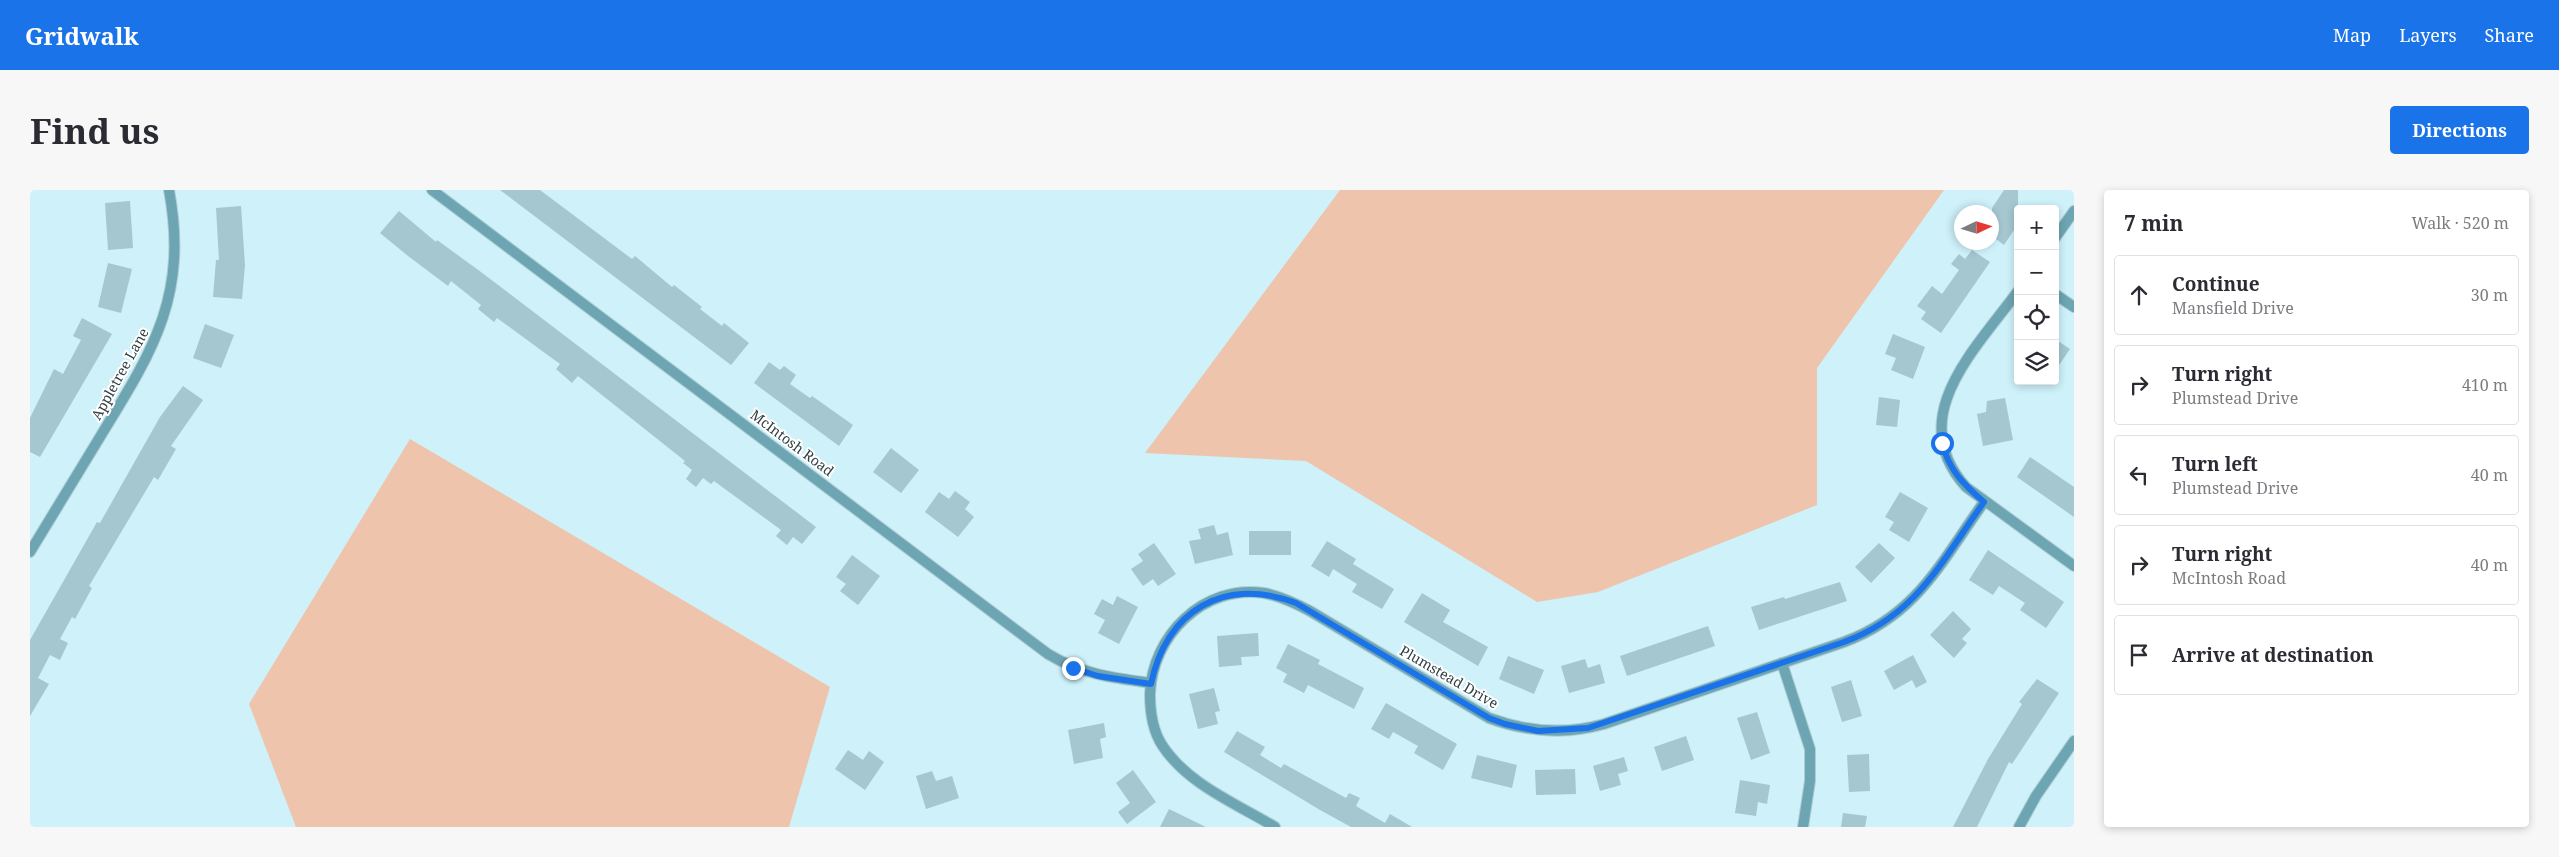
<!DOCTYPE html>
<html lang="en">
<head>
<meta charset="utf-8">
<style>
  :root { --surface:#fff; --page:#f7f7f7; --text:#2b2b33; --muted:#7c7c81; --line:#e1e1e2; --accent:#1a73e8 }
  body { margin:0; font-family:"Noto Serif",serif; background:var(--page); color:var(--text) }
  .controls { position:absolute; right:15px; top:15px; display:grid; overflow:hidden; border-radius:5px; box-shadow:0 2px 8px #0003 }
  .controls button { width:45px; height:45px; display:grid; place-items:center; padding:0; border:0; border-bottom:1px solid var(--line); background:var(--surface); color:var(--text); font:25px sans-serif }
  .compass { position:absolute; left:1924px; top:15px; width:45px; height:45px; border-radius:50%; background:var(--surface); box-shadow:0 2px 8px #0003; rotate:86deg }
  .stop { position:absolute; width:15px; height:15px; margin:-11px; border:4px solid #1a73e8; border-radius:50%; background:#fff }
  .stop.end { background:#1a73e8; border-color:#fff; box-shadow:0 1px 5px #0008 }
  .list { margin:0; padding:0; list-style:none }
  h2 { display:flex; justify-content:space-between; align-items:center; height:65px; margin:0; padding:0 20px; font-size:21px }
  h2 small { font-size:16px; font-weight:400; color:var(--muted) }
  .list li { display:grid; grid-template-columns:32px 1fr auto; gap:15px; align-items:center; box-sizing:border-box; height:80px; margin:0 10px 10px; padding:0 10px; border:1px solid var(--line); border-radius:5px }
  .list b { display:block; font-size:19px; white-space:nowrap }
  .list p { margin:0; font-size:16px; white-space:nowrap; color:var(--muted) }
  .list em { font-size:16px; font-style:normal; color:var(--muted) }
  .icon { flex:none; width:28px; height:28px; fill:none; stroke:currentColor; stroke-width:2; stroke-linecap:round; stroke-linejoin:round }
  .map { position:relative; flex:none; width:2044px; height:637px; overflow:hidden; border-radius:5px }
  header { display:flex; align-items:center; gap:30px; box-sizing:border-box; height:70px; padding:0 25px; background:var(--accent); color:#fff }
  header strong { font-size:24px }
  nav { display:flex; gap:28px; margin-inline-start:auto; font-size:18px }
  .intro { display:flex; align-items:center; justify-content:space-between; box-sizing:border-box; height:120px; padding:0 30px }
  h1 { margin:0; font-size:35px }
  .button { padding:12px 22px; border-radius:5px; background:var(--accent); color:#fff; font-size:18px; font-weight:700 }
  main { display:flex; gap:30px; padding:0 30px }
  aside { flex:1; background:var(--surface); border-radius:5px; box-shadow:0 2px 8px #0003 }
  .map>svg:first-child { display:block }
  .green { fill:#eec4ac }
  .building { fill:#a5c7d0 }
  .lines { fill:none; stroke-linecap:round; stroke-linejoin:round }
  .street-casing { stroke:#afced5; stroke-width:12 }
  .street { stroke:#6ea5b3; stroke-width:10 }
  .route { stroke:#1a73e8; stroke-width:6 }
  .labels { text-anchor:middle; stroke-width:4; stroke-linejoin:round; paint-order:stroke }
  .street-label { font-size:14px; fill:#324043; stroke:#fff }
</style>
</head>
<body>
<header>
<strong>Gridwalk</strong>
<nav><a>Map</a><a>Layers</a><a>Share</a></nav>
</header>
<div class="intro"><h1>Find us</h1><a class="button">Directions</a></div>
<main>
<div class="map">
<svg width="2044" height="637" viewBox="0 0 2044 637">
  <rect width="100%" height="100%" fill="#cef1fa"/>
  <g class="green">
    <polygon points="1310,0 1914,0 1787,178 1787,315 1568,402 1507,412 1276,271 1115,263"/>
    <polygon points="380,249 800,497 759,637 266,637 219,514"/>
  </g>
  <g class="building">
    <polygon points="470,0 510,0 602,69 605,66 642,97 644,95 672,117 670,119 692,136 694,133 719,153 701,175"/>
    <polygon points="1974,0 1988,0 1988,34 1974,55 1962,46 1962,18"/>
    <polygon points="100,11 103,58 78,60 75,13"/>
    <polygon points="211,16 215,75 212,109 183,107 186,70 189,70 186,18"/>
    <polygon points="369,21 406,52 407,50 451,82 786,337 772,354 763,347 757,355 746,346 751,340 684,291 681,294 673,288 666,297 656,289 662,280 653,273 655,271 548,186 542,193 526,179 530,174 467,128 464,132 448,119 451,115 421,91 418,96 378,66 350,43"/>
    <polygon points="1942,60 1960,72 1911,143 1891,129 1896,122 1887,116 1902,96 1912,104 1929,80 1921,74 1929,64 1935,69"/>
    <polygon points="78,73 102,79 91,123 68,117"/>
    <polygon points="52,128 82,144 10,267 0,262 0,228 24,179 33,184 51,150 43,146"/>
    <polygon points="175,134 204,145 191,178 163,168"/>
    <polygon points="1863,144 1895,157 1883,189 1861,180 1866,168 1855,164"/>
    <polygon points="2025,149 2040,159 2025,181"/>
    <polygon points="739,172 750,180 754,176 766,185 760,194 780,208 782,206 823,235 809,256 724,193"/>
    <polygon points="153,196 173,210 141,256 146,259 128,290 124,287 59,396 62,398 45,429 42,427 30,449 38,453 30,470 20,465 8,488 19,494 0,526 0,450 67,332 70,333 130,227"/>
    <polygon points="1849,207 1870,210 1867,237 1846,235"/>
    <polygon points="1975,208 1983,250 1953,256 1947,224 1956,222 1957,211"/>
    <polygon points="861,258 889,280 871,303 843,282"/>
    <polygon points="2000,267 2044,297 2044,327 1987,287"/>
    <polygon points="925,301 940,312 935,319 944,327 928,347 895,322 909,302 919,309"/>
    <polygon points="1870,302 1898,318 1879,352 1859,340 1864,332 1855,327"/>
    <polygon points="1184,335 1187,345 1198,342 1203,365 1165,374 1159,351 1171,349 1168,339"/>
    <rect x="1219" y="341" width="42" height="24"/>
    <polygon points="1297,351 1326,369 1323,374 1364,399 1352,419 1322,402 1327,394 1303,379 1299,387 1281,376"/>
    <polygon points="1124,353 1146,384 1128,396 1123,389 1113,396 1101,379 1113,371 1108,364"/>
    <polygon points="1849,353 1865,368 1841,393 1825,377"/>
    <polygon points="1958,360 2034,412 2016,438 1990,420 1995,413 1969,396 1963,405 1939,390"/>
    <polygon points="822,365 850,386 828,415 810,401 816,394 806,387"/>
    <polygon points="1810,392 1817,411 1729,440 1721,417 1754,407 1755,409"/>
    <polygon points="1392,403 1420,420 1413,432 1458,457 1448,476 1374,432"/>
    <polygon points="1087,406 1108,417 1089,454 1068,443 1075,430 1064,424 1072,409 1083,415"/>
    <polygon points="1923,421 1941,439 1932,449 1937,453 1924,468 1900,445"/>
    <polygon points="1678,436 1685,456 1597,486 1590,466"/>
    <polygon points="1228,443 1229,466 1211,467 1212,475 1189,477 1187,446"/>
    <polygon points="1258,454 1290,470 1288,474 1334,498 1324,519 1278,495 1274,503 1253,492 1257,484 1246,478"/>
    <polygon points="1883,465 1897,492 1886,498 1882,490 1864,500 1854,481"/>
    <polygon points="1478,466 1514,480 1504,504 1469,489"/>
    <polygon points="1555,469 1558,478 1570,474 1575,493 1539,503 1531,476"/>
    <polygon points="2007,489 2029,503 1982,574 1979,572 1947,637 1923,637 1958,569 1992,514 1989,512"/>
    <polygon points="1821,490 1832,526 1812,532 1801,497"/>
    <polygon points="1184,498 1190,521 1185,522 1188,534 1168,539 1159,504"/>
    <polygon points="1356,513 1427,554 1413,580 1384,563 1388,556 1363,542 1359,549 1341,539"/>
    <polygon points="1727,522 1740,563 1721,570 1707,528"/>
    <polygon points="1074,533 1076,547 1070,549 1073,568 1044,574 1038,540"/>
    <polygon points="1207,541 1235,557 1230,565 1251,578 1254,574 1316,608 1319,603 1330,608 1326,616 1355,633 1360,624 1382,637 1321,637 1290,620 1194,562"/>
    <polygon points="1656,546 1664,570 1632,581 1624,557"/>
    <polygon points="818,560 833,570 839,561 854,572 835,600 805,579"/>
    <polygon points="1839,564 1840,601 1819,602 1817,565"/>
    <polygon points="1447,565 1487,575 1482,598 1441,588"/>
    <polygon points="1594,567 1598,581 1588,584 1591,595 1570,601 1563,576"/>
    <polygon points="1545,579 1546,604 1506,605 1505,580"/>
    <polygon points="1103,580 1126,612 1097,634 1088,622 1100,613 1086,593"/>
    <polygon points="902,581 906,591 922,586 929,608 896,619 886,586"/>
    <polygon points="1710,590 1740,595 1737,614 1728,612 1726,626 1705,623"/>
    <polygon points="1139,619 1176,637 1130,637"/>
    <polygon points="1813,623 1837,626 1835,637 1811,637"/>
  </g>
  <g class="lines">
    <g class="street-casing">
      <g id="street">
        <path d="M402,0l616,464c33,20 65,24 103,29"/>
        <polyline points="2025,48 2044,21"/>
        <path d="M1988,101c-42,58 -115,126 -52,196l108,79"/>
        <polyline points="2025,104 2044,117"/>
        <path d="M0,362c24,-40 49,-80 73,-120 52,-84 85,-139 66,-242"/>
        <polyline points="1752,473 1780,559 1780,591 1773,637"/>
        <path d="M1245,637c-38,-23 -88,-43 -113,-82 -9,-14 -12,-34 -12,-51 2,-58 53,-110 114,-101 16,3 31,10 46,18l179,107c38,14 76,17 115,6l240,-82c73,-27 97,-80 140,-140"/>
        <polyline points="1989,637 2006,606 2044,551"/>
      </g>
    </g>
    <use href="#street" class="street"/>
  </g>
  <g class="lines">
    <path class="route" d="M1043,478l25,8 53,8c15,-74 74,-108 145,-81l193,115 16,6 33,7 50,-3 256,-86c73,-27 97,-80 140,-140 -21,-18 -35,-32 -42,-59"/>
  </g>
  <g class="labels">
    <g class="street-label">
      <text transform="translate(90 184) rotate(-61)" y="5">Appletree Lane</text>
      <text transform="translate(762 253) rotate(37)" y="5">McIntosh Road</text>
      <text transform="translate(1419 487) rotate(30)" y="5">Plumstead Drive</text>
    </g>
  </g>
</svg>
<div class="controls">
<button>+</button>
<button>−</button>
<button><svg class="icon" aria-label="locate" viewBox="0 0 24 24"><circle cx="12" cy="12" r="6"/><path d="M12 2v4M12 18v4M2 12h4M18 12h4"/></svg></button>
<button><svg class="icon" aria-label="layers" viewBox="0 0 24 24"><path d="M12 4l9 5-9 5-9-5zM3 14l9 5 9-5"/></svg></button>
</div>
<svg class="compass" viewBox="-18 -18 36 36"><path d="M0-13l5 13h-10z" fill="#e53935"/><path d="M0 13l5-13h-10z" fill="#7c7c81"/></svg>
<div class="stop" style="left:1912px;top:253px"></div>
<div class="stop end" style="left:1043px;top:478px"></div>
</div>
<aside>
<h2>7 min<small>Walk · 520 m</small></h2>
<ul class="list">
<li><svg class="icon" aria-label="ahead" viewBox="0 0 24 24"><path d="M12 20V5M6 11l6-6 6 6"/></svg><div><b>Continue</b><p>Mansfield Drive</p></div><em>30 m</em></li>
<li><svg class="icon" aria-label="right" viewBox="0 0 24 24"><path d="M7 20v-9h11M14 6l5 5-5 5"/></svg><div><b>Turn right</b><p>Plumstead Drive</p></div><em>410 m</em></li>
<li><svg class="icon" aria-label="left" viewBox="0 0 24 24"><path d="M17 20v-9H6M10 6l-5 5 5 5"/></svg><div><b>Turn left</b><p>Plumstead Drive</p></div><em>40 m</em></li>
<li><svg class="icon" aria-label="right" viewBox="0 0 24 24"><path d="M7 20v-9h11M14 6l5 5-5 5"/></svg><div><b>Turn right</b><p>McIntosh Road</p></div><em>40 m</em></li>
<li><svg class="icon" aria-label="arrive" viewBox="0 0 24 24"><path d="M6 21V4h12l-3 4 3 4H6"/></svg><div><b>Arrive at destination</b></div></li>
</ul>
</aside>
</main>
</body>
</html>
